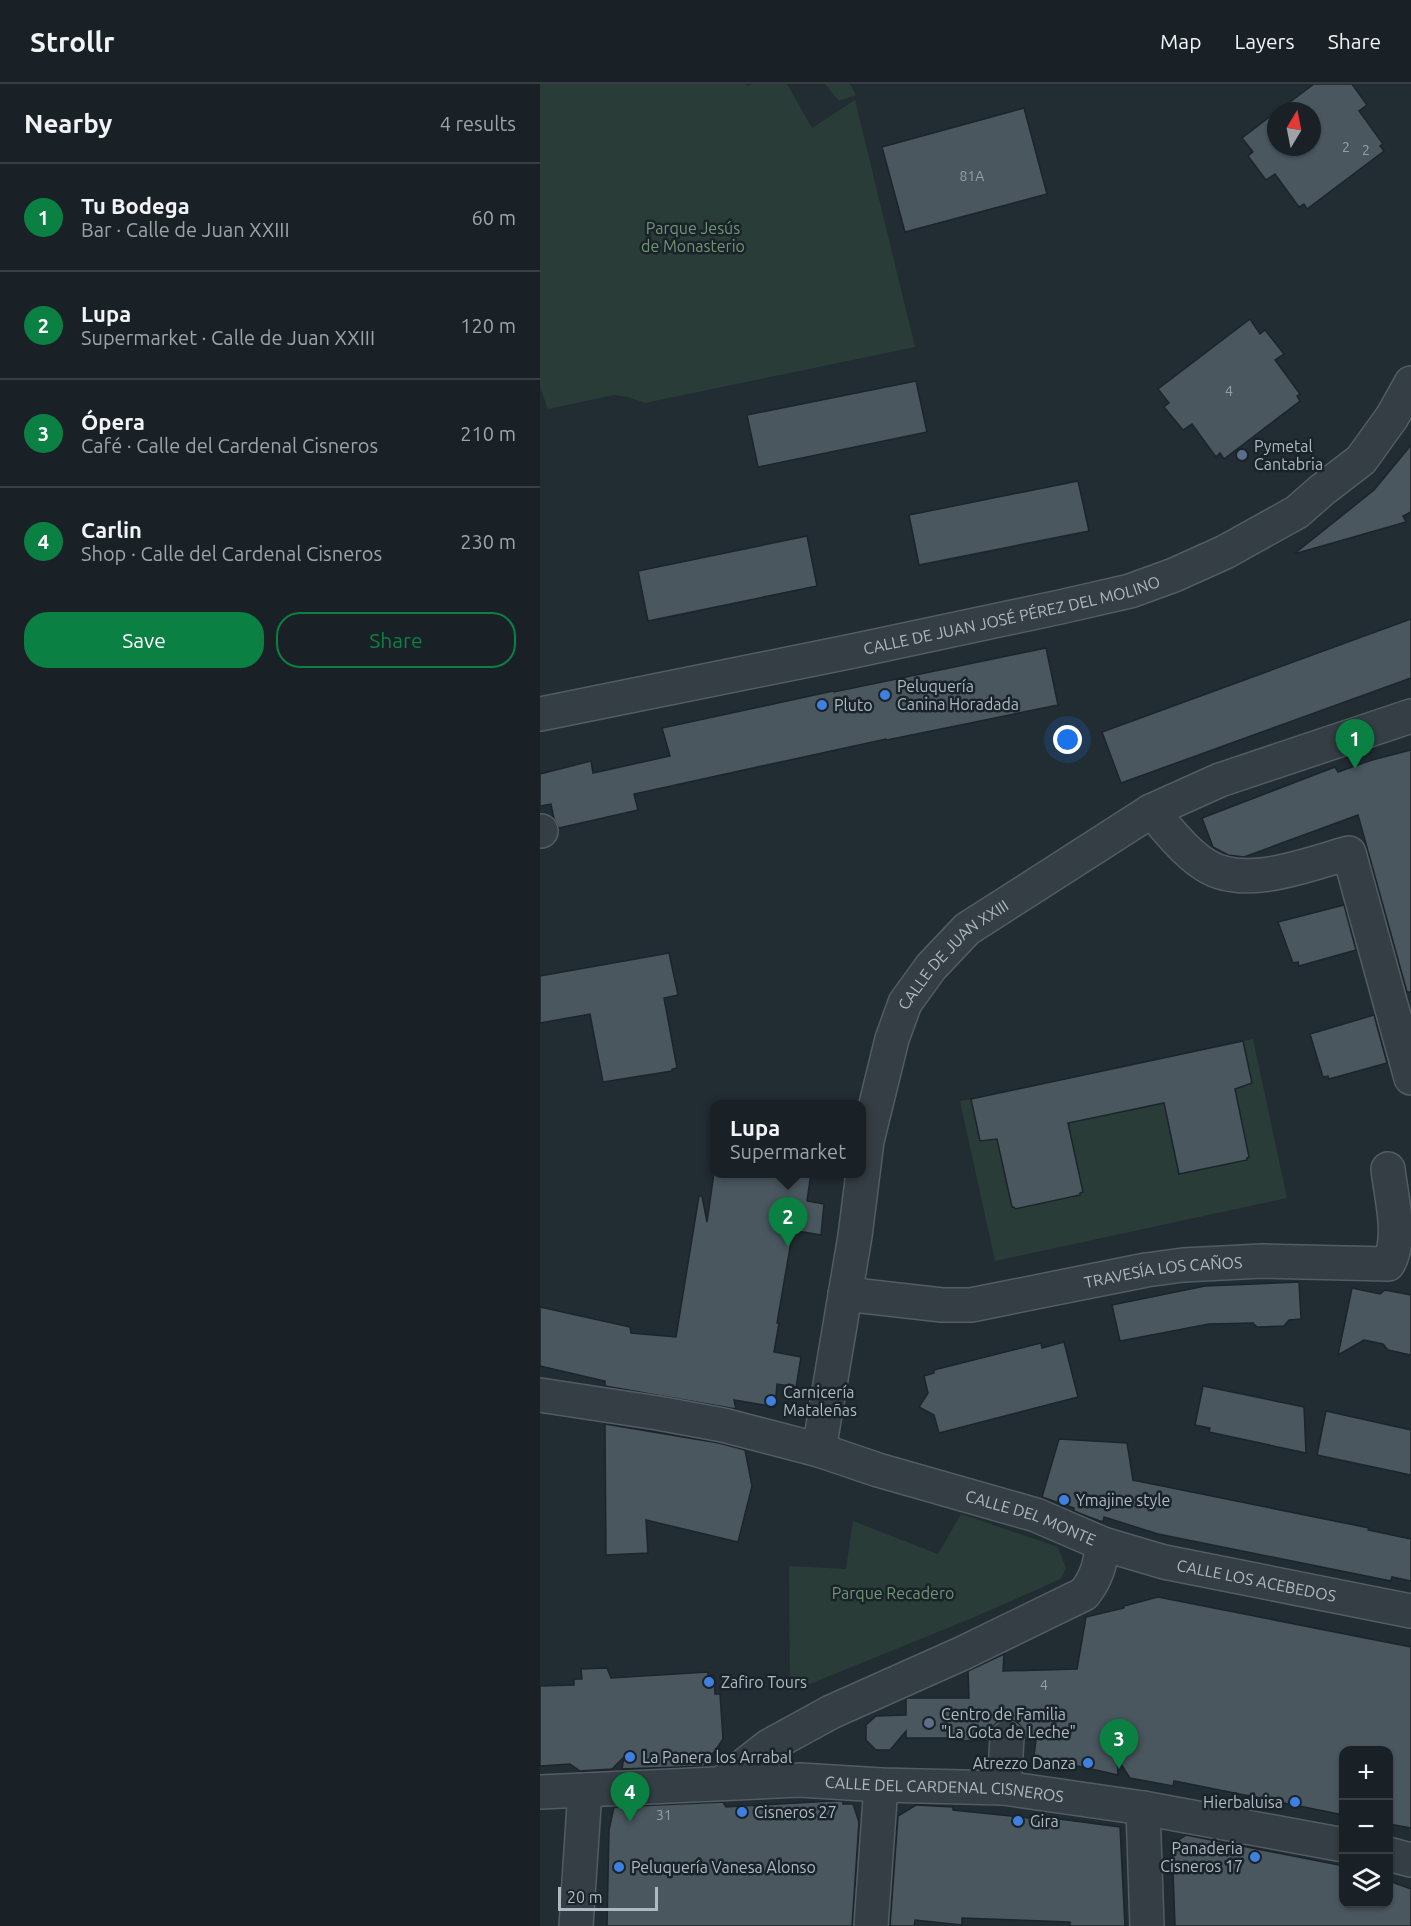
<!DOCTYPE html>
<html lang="en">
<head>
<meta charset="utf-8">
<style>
  :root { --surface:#1a2126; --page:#23292e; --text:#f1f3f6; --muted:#9fa3a7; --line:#383e43; --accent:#0b8043 }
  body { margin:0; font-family:Ubuntu,sans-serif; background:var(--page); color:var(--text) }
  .controls { position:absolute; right:18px; bottom:18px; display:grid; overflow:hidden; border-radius:12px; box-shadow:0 2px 4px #0004 }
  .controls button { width:54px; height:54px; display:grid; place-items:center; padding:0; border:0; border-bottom:2px solid var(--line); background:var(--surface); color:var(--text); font:30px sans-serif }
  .compass { position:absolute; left:727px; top:18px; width:54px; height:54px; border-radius:50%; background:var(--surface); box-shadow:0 2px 4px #0004; rotate:10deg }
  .scale { position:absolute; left:18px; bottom:15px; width:100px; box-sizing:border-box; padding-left:6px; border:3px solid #afb9c1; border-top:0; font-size:16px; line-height:21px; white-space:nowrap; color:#afb9c1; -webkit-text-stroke:4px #1a2329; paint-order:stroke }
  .you { position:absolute; left:528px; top:656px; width:21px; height:21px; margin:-15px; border:4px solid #fff; border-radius:50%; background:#1a73e8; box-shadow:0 0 0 9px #1a73e833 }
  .badge { display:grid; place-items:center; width:39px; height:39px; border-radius:50%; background:var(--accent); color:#fff; font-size:20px; font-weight:700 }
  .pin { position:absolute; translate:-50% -50px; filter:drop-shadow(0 2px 3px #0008) }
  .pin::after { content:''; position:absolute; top:32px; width:21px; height:18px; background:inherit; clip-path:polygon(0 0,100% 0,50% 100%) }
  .popup { position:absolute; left:170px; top:1016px; width:156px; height:78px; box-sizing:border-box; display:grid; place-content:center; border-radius:12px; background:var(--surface); filter:drop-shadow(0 2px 4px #0005); font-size:20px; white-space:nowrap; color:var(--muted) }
  .popup b { font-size:22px; color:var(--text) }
  .popup::after { content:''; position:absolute; left:50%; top:100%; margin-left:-12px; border:12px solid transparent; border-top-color:var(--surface) }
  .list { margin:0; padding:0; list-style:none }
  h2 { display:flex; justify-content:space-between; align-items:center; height:78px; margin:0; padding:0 24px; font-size:26px }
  h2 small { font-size:20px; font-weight:400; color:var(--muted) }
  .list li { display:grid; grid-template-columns:39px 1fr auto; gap:18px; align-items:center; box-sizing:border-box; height:108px; padding:0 24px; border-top:2px solid var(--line) }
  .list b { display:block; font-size:22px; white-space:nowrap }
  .list p { margin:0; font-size:20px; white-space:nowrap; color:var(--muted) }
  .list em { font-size:20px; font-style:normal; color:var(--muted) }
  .actions { display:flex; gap:12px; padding:18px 24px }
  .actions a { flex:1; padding:14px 0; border:2px solid var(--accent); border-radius:24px; text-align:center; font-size:21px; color:var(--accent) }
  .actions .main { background:var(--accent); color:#fff }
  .icon { flex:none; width:33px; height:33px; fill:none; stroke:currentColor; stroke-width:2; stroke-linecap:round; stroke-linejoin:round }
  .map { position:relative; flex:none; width:871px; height:1842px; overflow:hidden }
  header { display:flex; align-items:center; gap:36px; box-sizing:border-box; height:84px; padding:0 30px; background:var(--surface); border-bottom:2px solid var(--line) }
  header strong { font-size:28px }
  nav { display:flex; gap:33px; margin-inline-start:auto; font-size:21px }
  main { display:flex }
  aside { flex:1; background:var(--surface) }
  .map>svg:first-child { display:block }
  .green { fill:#293c38 }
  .building { fill:#4a575f; stroke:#1c252b; stroke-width:1.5 }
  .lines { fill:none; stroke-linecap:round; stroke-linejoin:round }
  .minor-casing { stroke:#525c62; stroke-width:36 }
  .minor { stroke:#353e44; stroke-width:33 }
  .service-dot { fill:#5c6f8a; stroke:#1a2329; stroke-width:2 }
  .shop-dot { fill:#3f7fe0; stroke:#1a2329; stroke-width:2 }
  .labels { text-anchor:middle; stroke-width:5; stroke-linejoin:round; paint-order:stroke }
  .number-label { font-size:14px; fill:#96a0a8 }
  .park-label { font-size:16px; fill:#709573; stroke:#1a2329 }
  .poi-label { font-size:16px; fill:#afb9c1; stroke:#1a2329; text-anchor:start }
  .street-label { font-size:16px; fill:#afb9c1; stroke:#1a2329 }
</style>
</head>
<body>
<header>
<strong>Strollr</strong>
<nav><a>Map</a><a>Layers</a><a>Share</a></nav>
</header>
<main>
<aside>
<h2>Nearby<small>4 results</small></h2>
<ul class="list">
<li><span class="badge">1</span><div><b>Tu Bodega</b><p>Bar · Calle de Juan XXIII</p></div><em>60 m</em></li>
<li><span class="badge">2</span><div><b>Lupa</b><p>Supermarket · Calle de Juan XXIII</p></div><em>120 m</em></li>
<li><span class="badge">3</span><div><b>Ópera</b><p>Café · Calle del Cardenal Cisneros</p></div><em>210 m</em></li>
<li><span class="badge">4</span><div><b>Carlin</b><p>Shop · Calle del Cardenal Cisneros</p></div><em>230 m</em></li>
</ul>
<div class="actions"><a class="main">Save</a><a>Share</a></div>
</aside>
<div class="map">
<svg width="871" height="1842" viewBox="0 0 871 1842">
  <rect width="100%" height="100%" fill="#222c33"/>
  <g class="green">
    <polygon points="0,0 206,0 207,2 212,0 247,0 272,44 315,16 375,263 105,319 88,313 74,311 8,325 0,303"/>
    <polygon points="285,0 310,0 316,11 299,17"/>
    <polygon points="713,955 747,1114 455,1177 420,1017 431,1015 440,1056 457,1055 472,1123 474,1123 475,1125 540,1111 540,1109 543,1108 526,1030 559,1033 593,1025 622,1010 638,1088 643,1089 659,1086 659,1084 689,1077 690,1080 707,1076 709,1073 695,1005 702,1004 703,957"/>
    <polygon points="421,1430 518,1463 526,1484 521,1495 430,1535 250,1608 249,1482 306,1485 313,1437 398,1470"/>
  </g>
  <g class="building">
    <polygon points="774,0 812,0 827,21 819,27 843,60 840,62 844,67 767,125 764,120 759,123 735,90 726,96 708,72 713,68 702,54 736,28 736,63 772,63 772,27 738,27"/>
    <polygon points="484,24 507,110 365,148 342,63"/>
    <polygon points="710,235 720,250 725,246 744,270 735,276 760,310 757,312 760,317 684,375 680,369 676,373 652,340 643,346 624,323 629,319 618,305"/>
    <polygon points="376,297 387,348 218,383 207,331"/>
    <polygon points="871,361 871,428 863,432 866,438 754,470 834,406"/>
    <polygon points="538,397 549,447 379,481 369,431"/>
    <polygon points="267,452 277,502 108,537 98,487"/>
    <polygon points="871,535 871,594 581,699 562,648"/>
    <polygon points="506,564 518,621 347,656 346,655 94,710 98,726 19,744 14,735 11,720 0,722 0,690 51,677 53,689 130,672 122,644 293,607 294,608"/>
    <polygon points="871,666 871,908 867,908 818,731 704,773 688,771 673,763 662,734 795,683 798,688 832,676"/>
    <polygon points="804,821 816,866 759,882 758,878 753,879 738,838"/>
    <polygon points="129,869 138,911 124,914 137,984 132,985 132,987 63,998 50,930 0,939 0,892"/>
    <polygon points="834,931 847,979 789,995 788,992 783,993 770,950"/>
    <polygon points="703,957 712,999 695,1005 709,1073 707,1074 707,1076 639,1090 624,1019 528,1039 543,1108 540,1109 540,1111 475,1125 474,1123 472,1123 457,1055 440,1057 431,1015"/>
    <polygon points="174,1089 271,1089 267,1117 284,1120 281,1151 253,1146 237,1239 239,1239 234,1268 261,1273 256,1303 237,1300 235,1323 194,1316 196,1325 65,1302 65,1297 0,1282 0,1223 90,1243 91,1249 136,1253 159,1112 162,1112 167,1138"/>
    <polygon points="759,1198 761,1235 749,1236 744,1242 717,1243 713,1239 669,1240 580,1257 572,1221 665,1202"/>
    <polygon points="812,1204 840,1210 845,1206 871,1211 871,1271 848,1266 843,1260 824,1256 798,1271"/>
    <polygon points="524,1258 538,1313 399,1349 394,1331 379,1323 388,1309 384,1292 394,1289 394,1286 501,1259 502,1264"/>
    <polygon points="663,1302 764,1323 766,1369 669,1348 670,1344 655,1341"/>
    <polygon points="786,1327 871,1346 871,1391 777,1371"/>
    <polygon points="65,1340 179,1359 205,1366 212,1402 198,1458 106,1436 108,1469 66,1471"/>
    <polygon points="519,1355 587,1359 593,1396 829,1444 828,1446 871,1455 871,1497 852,1493 851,1497 618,1450 564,1433 563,1438 549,1433 534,1427 534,1424 502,1413"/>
    <polygon points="618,1513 871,1563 871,1744 849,1740 849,1666 804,1666 804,1731 634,1697 633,1702 590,1694 577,1674 578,1691 497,1673 494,1672 496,1656 486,1656 483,1645 477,1638 469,1635 459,1637 452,1643 448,1656 417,1657 416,1654 366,1654 366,1647 350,1666 336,1666 326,1656 326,1641 336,1632 366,1631 366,1615 368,1614 429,1614 428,1587 464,1570 463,1587 537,1585 546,1533 584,1524 584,1522"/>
    <polygon points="67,1584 71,1594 168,1588 168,1592 174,1591 175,1610 180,1610 183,1655 175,1667 164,1678 165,1682 82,1685 84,1673 72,1685 40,1687 30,1680 0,1682 0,1602 34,1601 34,1595 42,1595 41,1585"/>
    <polygon points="292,1717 303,1717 303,1720 313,1720 319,1738 312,1842 67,1842 69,1746 74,1723 183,1718 186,1723"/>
    <polygon points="376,1721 413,1723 413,1726 489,1734 489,1731 580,1743 585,1842 530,1842 530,1838 422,1834 422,1841 375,1836 374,1842 350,1842 358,1732"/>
    <polygon points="646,1751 804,1782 804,1820 849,1820 849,1797 871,1805 871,1842 635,1842 632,1760"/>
  </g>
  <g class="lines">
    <g class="minor-casing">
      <g id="minor">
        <path id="s1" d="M0,630l313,-63 207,-44 70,-16 44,-16 51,-23 72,-40 25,-22 39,-30 31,-43 19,-34"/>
        <path d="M611,727c18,19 34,42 56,55 39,24 101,-2 142,-13l62,225"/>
        <polyline points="0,747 1,747"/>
        <path id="s2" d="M305,1210l97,11h29l175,-35 37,-5 79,-4 126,3c15,-25 3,-67 0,-95"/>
        <path id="s3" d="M0,1311l118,18 65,12 96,25 59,20 158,45 67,29 61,18 247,49"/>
        <path id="s4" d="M279,1366l36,-214 12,-95 25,-102 13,-36 26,-36 36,-38 184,-118 69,-31 191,-64"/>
        <path d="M182,1699l47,-37 62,-34 132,-59 121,-59c13,-16 16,-30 19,-50"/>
        <polyline points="464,1704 467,1654"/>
        <path id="s5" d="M0,1708l260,-12 81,5 123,3 139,20 201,37"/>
        <polyline points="603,1724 607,1842"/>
        <polyline points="848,1770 871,1776"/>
        <polyline points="36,1842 45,1706"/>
        <polyline points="331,1842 341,1701"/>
      </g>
    </g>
    <use href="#minor" class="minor"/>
  </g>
  <g class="service-dot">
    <circle cx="702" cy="371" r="6"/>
    <circle cx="389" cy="1639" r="6"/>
  </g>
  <g class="shop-dot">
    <circle cx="345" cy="611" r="6"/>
    <circle cx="282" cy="621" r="6"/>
    <circle cx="231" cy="1317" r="6"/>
    <circle cx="524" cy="1416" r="6"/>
    <circle cx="169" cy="1598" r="6"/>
    <circle cx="90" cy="1673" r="6"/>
    <circle cx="548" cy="1679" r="6"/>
    <circle cx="755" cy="1718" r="6"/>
    <circle cx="202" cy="1728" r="6"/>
    <circle cx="478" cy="1737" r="6"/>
    <circle cx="715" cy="1773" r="6"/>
    <circle cx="79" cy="1783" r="6"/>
  </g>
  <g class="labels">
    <g class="number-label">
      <text x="806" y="68">2</text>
      <text x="826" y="71">2</text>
      <text x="432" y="97">81A</text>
      <text x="689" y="312">4</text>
      <text x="504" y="1606">4</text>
      <text x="124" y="1736">31</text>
    </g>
    <g class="park-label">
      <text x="153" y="150">Parque Jesús<tspan x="153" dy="18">de Monasterio</tspan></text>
      <text x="353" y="1515">Parque Recadero</text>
    </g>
    <g class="poi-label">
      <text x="714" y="368">Pymetal<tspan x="714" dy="18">Cantabria</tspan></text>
      <text x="357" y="608">Peluquería<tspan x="357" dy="18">Canina Horadada</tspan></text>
      <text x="294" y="627">Pluto</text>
      <text x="243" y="1314">Carnicería<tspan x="243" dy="18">Mataleñas</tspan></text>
      <text x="536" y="1422">Ymajine style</text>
      <text x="181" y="1604">Zafiro Tours</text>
      <text x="401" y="1636">Centro de Familia<tspan x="401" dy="18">"La Gota de Leche"</tspan></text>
      <text x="102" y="1679">La Panera los Arrabal</text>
      <text x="536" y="1685" text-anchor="end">Atrezzo Danza</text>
      <text x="743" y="1724" text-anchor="end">Hierbaluisa</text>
      <text x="214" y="1734">Cisneros 27</text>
      <text x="490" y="1743">Gira</text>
      <text x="703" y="1770" text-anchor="end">Panaderia<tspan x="703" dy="18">Cisneros 17</tspan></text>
      <text x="91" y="1789">Peluquería Vanesa Alonso</text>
    </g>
    <g class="street-label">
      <text dy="6" stroke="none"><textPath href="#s1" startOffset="482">CALLE DE JUAN JOSÉ PÉREZ DEL MOLINO</textPath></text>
      <text dy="6" stroke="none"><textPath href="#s4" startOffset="525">CALLE DE JUAN XXIII</textPath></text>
      <text dy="6" stroke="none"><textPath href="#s2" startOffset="322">TRAVESÍA LOS CAÑOS</textPath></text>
      <text dy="6" stroke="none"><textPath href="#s3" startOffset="507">CALLE DEL MONTE</textPath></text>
      <text dy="6" stroke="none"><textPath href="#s3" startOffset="742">CALLE LOS ACEBEDOS</textPath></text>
      <text dy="6" stroke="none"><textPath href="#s5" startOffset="405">CALLE DEL CARDENAL CISNEROS</textPath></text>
    </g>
  </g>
</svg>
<div class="controls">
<button>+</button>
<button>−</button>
<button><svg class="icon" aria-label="layers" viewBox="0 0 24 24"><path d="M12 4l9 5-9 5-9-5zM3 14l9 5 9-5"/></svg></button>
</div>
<svg class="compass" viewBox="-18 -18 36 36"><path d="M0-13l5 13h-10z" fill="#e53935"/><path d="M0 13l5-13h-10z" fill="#9fa3a7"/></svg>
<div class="scale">20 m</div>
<div class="you"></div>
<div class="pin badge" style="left:815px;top:685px">1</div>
<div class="pin badge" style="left:248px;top:1163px">2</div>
<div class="popup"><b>Lupa</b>Supermarket</div>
<div class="pin badge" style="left:579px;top:1685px">3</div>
<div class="pin badge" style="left:90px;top:1738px">4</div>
</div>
</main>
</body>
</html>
